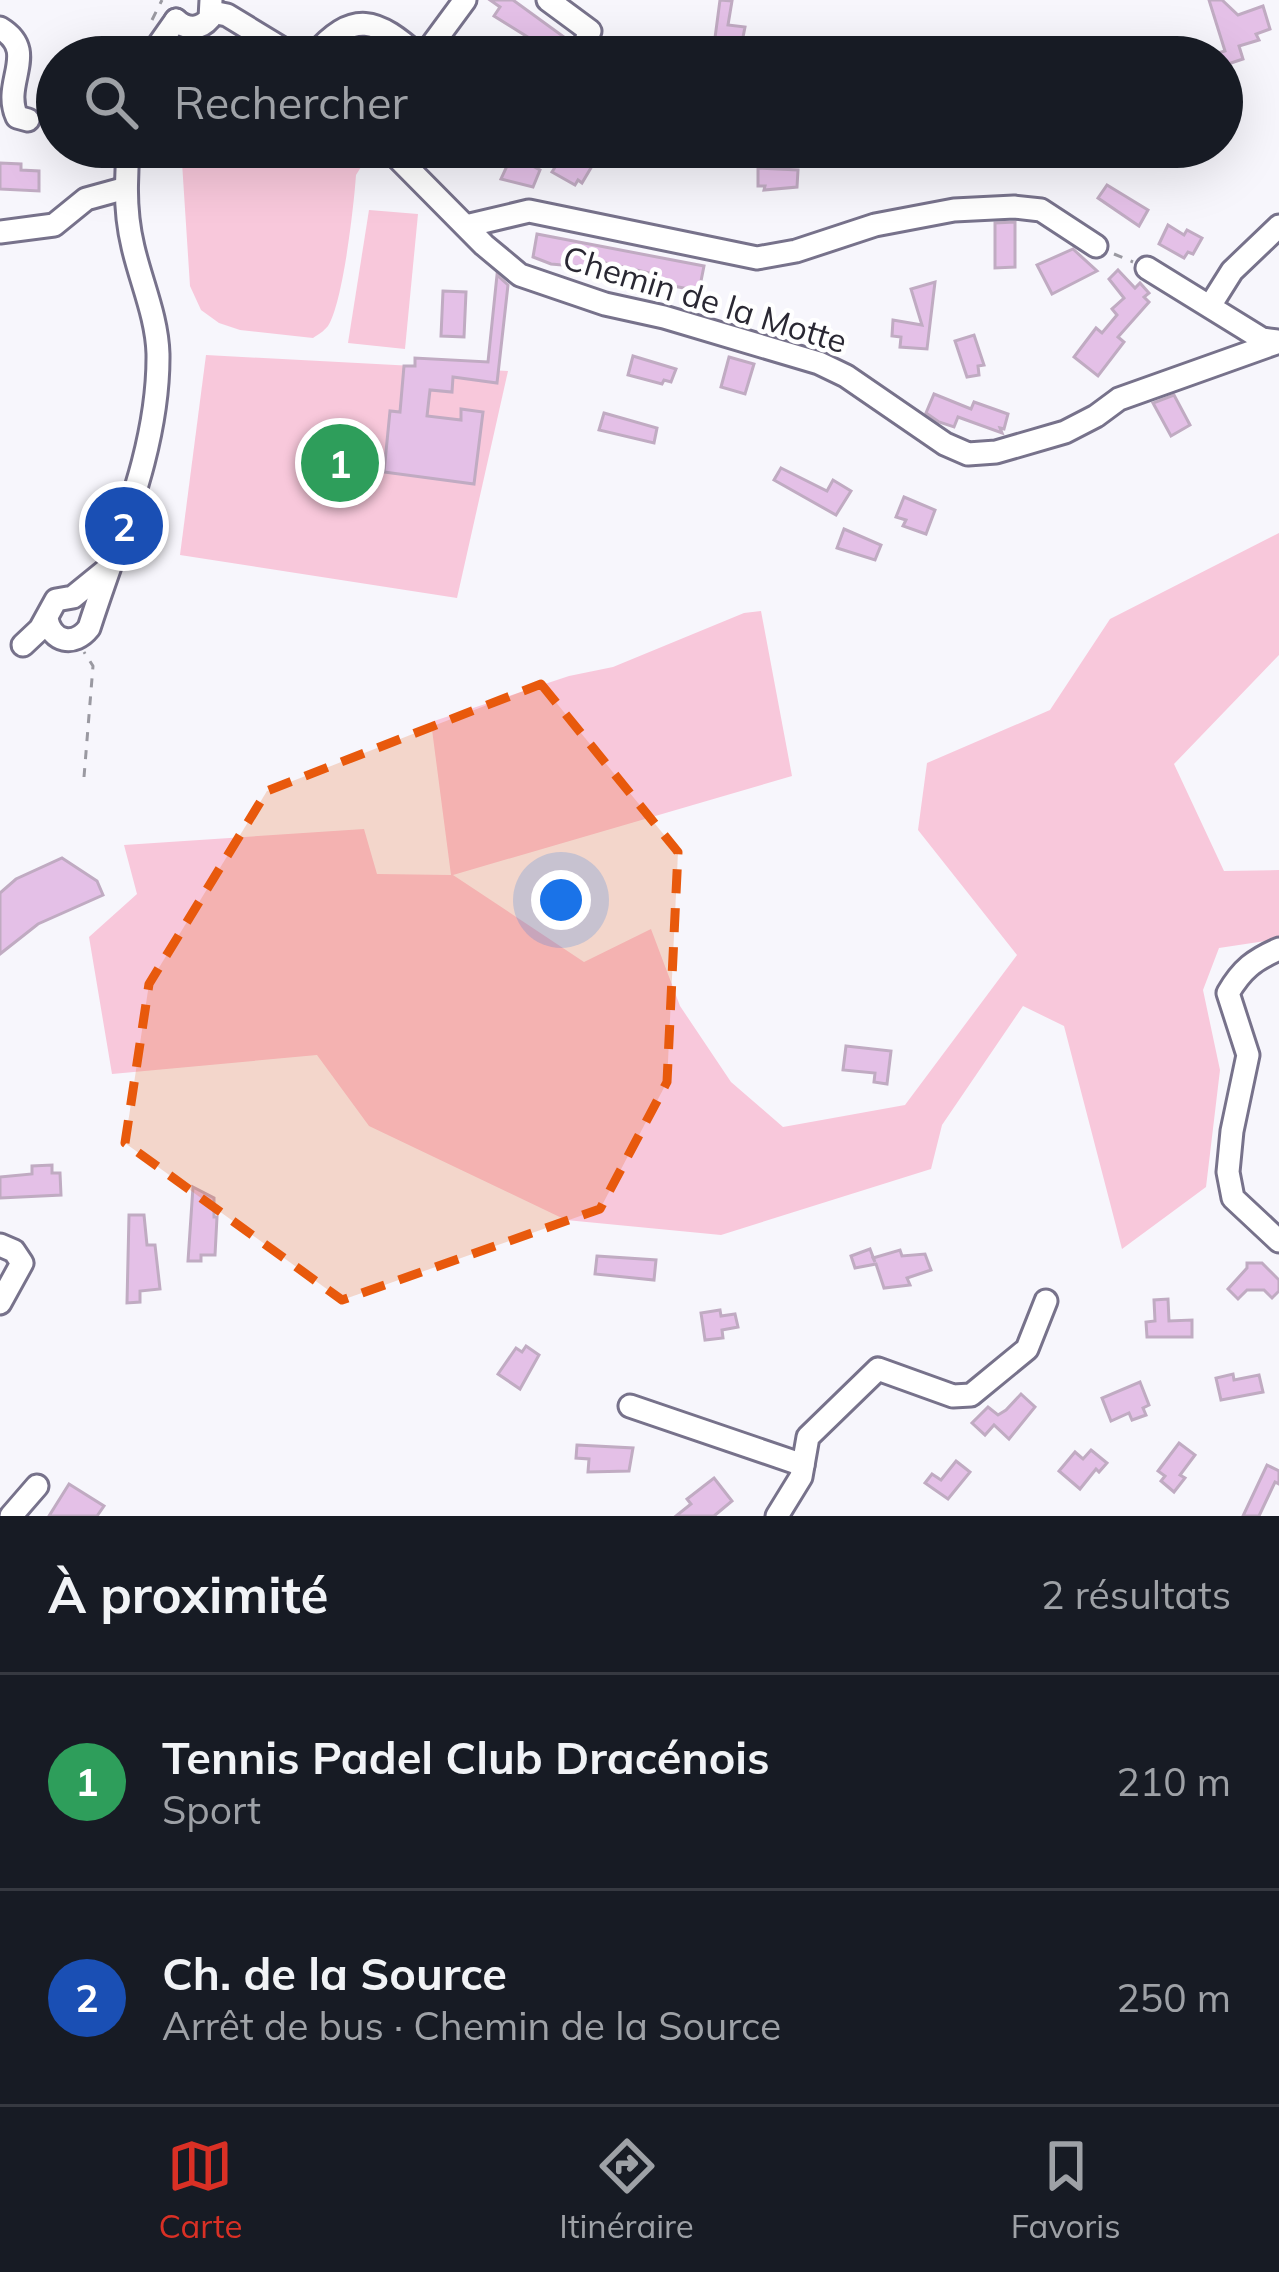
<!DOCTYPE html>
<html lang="fr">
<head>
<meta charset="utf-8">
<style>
  :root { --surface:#171b24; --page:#20242c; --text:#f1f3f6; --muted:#9ea1a6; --line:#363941; --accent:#d93025 }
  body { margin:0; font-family:Mulish,sans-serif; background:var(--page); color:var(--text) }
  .you { position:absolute; left:561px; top:900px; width:42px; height:42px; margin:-30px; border:9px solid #fff; border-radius:50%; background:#1a73e8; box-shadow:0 0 0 18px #1a73e833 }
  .badge { display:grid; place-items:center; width:78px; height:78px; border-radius:50%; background:var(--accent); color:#fff; font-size:39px; font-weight:700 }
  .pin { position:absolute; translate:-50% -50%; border:6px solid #fff; box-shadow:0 3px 12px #0006 }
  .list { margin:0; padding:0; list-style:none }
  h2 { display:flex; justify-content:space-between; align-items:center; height:156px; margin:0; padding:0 48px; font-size:51px }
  h2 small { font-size:39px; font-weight:400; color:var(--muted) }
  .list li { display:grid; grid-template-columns:78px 1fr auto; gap:36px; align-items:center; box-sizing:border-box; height:216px; padding:0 48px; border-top:3px solid var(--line) }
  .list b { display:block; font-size:45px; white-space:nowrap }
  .list p { margin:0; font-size:39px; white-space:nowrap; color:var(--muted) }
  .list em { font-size:39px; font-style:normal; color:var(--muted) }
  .icon { flex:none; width:66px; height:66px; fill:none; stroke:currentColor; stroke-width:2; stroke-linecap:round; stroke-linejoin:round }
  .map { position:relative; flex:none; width:1279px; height:1516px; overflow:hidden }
  .search { position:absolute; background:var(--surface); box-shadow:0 12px 48px #0002; left:36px; right:36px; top:36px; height:132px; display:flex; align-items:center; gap:30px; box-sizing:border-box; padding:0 42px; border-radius:66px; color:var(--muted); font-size:45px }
  .sheet { height:588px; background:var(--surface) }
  nav { display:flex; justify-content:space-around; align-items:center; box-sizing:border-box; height:168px; border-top:3px solid var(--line); background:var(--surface); font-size:33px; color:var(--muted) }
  nav a { display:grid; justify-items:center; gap:6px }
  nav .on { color:var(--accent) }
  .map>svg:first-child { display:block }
  .green { fill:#f8c8db }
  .building { fill:#e4c0e7; stroke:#c0abc2; stroke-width:3 }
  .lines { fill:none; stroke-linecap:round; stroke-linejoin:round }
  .minor-casing { stroke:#77728b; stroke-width:27 }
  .path { stroke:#9a99a1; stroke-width:3; stroke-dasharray:9 9; stroke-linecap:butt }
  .minor { stroke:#fff; stroke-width:21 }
  .marked { fill:#e8590c; fill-opacity:0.2; stroke:#e8590c; stroke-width:9; stroke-dasharray:24 15; stroke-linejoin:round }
  .labels { text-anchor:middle; stroke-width:9; stroke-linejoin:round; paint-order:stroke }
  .street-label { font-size:33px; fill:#2a2833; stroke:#fff }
</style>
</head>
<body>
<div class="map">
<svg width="1279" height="1516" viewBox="0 0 1279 1516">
  <rect width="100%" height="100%" fill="#f7f6fc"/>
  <g class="green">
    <path d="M181,147h165l15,20 -5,8c-2,30 -13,128 -28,151 -5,6 -9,8 -15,12l-73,-8 -21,-7 -18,-13 -11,-24z"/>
    <polygon points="369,210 418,214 405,349 348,343"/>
    <polygon points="206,355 508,371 457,598 180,555"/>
    <polygon points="1279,533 1279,655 1174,764 1224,871 1279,870 1279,939 1219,948 1203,990 1220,1070 1206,1187 1122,1249 1064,1026 1023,1006 942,1125 931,1169 721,1235 566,1220 369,1126 317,1055 112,1074 89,937 137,894 124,845 364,829 377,874 451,875 431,722 569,676 613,667 744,613 761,611 792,776 453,875 584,962 651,929 680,1006 731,1082 783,1127 905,1105 1017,955 918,830 927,763 1050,710 1110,619"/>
  </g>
  <g class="building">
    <polygon points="490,0 513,0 564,37 550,57 544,57 530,46 534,41 494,16 500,7"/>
    <polygon points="720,0 732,1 728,25 745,27 741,47 725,44 723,55 713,53"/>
    <polygon points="1209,0 1222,0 1238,15 1263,6 1270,29 1256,34 1259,40 1239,46 1243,59 1222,66 1218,53 1225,51"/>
    <polygon points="573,148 595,161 582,183 578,180 575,185 552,172 564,153 569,156"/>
    <polygon points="512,155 540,170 533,187 501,179"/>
    <polygon points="0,163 21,164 21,170 39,171 39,191 0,189"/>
    <polygon points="758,168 798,170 797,187 764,190 765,186 758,186"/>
    <polygon points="1107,185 1148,210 1139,226 1098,198"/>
    <polygon points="1015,222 1015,267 995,268 995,223"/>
    <polygon points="1168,225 1184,235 1187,230 1202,238 1193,254 1188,252 1184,258 1159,244"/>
    <polygon points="537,234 704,266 699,291 648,281 650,273 597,261 595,268 551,264 533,257"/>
    <polygon points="1073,249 1097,271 1052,294 1037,265"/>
    <polygon points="1118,270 1135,288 1140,283 1149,293 1144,297 1149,302 1118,337 1124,342 1098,376 1074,357 1096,328 1102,333 1117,315 1112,309 1124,298 1109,279"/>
    <polygon points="497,275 508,285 497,383 453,377 452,392 430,390 427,416 461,420 461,409 483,412 474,484 384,472 390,411 400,412 404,366 415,366 415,358 488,362"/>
    <polygon points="935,282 927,349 900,347 901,337 892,336 893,320 922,325 911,289"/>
    <polygon points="443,291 466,292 464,337 441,336"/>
    <polygon points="974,335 984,365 978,366 979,375 967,377 955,341"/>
    <polygon points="633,356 676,369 671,382 664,380 662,384 628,375"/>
    <polygon points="729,357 754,364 745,394 721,387"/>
    <polygon points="934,394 971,409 974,402 1008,414 1004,429 1000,428 1002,433 958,417 954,427 939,422 926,413"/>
    <polygon points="1174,395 1190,425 1171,436 1153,403"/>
    <polygon points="604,413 657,428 654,443 599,430"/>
    <polygon points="781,468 827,491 833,480 851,491 836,515 774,480"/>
    <polygon points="904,497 935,510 926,534 903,526 906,520 896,517"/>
    <polygon points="844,529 881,545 875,560 837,548"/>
    <polygon points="62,858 97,881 103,895 38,924 0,954 0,893 16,879"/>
    <polygon points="846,1046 891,1051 887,1084 874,1082 875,1073 843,1070"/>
    <polygon points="52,1165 52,1173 60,1173 61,1195 0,1198 0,1177 32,1174 32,1166"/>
    <polygon points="193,1187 214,1198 214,1217 217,1217 215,1255 201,1255 201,1261 188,1261"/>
    <polygon points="129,1215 144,1215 147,1245 155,1245 160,1289 140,1291 140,1302 127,1303"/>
    <polygon points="870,1249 875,1262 873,1258 900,1250 902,1256 925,1254 931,1270 907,1278 910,1285 884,1288 876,1264 855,1268 851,1256"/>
    <polygon points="597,1256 656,1260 654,1280 595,1274"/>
    <polygon points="1247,1263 1262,1263 1279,1280 1279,1291 1272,1298 1264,1290 1247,1290 1238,1299 1228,1289 1247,1268"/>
    <polygon points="1168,1299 1169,1321 1192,1320 1192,1337 1147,1337 1146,1322 1155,1321 1154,1300"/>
    <polygon points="720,1310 721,1316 735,1314 738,1327 722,1330 723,1338 705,1340 701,1313"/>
    <polygon points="526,1346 539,1355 520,1389 498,1374 516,1348 522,1352"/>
    <polygon points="1233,1374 1234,1380 1259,1375 1263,1392 1221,1400 1216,1378"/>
    <polygon points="1140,1382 1149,1405 1143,1408 1146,1415 1132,1420 1129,1413 1111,1421 1102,1398"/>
    <polygon points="1021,1394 1035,1407 1009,1439 994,1425 985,1435 972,1423 988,1407 998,1415 1006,1410"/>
    <polygon points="1179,1443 1195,1455 1180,1475 1185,1478 1174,1492 1161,1481 1165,1476 1158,1471"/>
    <polygon points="577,1445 633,1448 629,1471 588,1472 589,1459 576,1458"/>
    <polygon points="1091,1450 1107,1463 1099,1472 1096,1469 1080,1489 1059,1471 1075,1452 1083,1459"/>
    <polygon points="956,1461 970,1472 948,1499 925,1483 932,1474 941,1480"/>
    <polygon points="1267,1465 1279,1471 1279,1484 1275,1482 1259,1516 1243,1516"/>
    <polygon points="714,1478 732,1501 714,1516 676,1516 691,1504 687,1499"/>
    <polygon points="69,1484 104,1506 97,1516 49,1516"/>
  </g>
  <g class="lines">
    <g class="minor-casing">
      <g id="minor">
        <polyline points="548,0 590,31 579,57"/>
        <polyline points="212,12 227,15 296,57"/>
        <path d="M176,20c11,10 24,10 34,-2l1,-18"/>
        <path d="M0,28c40,24 1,54 17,89l11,3"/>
        <polyline points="150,57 176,20"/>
        <path d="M312,57c42,-48 64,-39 108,0"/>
        <polyline points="423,57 465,0"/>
        <polyline points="387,147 484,245 520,275 605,304 664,317 819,363 846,376 945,444 968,454 996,452 1065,432 1096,416 1119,399 1279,342"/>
        <polyline points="466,226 529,211 757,258 796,251 875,225 954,210 1014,207 1041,210 1096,246"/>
        <polyline points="0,232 54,225 86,199 126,188"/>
        <polyline points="1147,268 1262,339 1277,341"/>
        <polyline points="1210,306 1232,271 1279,226"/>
        <path d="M47,619c5,23 27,28 42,9 28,-88 70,-179 69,-274 -1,-37 -17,-72 -25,-107 -8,-33 -8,-67 -4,-100"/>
        <polyline points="23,645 40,629 56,600 73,597 105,571"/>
        <path d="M1279,949c-25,11 -37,20 -51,44l20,62 -16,76 -4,41 5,26 46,43"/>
        <polyline points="0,1245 14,1251 22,1263 0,1303"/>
        <polyline points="630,1406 803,1465"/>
        <polyline points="11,1516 37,1486"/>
        <polyline points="777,1516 801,1477 808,1437 878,1369 953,1396 971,1395 1027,1349 1046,1301"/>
      </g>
    </g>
    <g class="path">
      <polyline points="152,20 162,0"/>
      <polyline points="1114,254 1133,262"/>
      <polyline points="84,777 93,666 84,652"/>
    </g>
    <use href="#minor" class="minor"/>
  </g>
  <path class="marked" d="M541,684l137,168 -11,230 -67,127 -258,91 -217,-157 24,-159 118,-193z"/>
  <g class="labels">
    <g class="street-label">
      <text transform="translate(705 299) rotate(17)" y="12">Chemin de la Motte</text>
    </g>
  </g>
</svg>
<div class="you"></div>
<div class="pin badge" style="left:340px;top:463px;background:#2e9e5b">1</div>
<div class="pin badge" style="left:124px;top:526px;background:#1a4fb4">2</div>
<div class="search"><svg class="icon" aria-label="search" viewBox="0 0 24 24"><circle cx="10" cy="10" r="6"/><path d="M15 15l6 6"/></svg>Rechercher</div>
</div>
<section class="sheet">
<h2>À proximité<small>2 résultats</small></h2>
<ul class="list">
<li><span class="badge" style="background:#2e9e5b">1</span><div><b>Tennis Padel Club Dracénois</b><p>Sport</p></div><em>210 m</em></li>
<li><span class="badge" style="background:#1a4fb4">2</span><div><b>Ch. de la Source</b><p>Arrêt de bus · Chemin de la Source</p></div><em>250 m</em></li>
</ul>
</section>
<nav>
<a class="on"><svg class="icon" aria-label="map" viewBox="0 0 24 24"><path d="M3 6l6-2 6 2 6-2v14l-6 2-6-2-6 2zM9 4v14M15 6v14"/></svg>Carte</a>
<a><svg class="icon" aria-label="directions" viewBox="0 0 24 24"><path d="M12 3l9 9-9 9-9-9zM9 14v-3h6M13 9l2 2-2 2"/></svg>Itinéraire</a>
<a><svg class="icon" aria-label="saved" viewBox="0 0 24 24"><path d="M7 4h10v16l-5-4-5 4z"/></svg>Favoris</a>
</nav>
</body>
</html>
